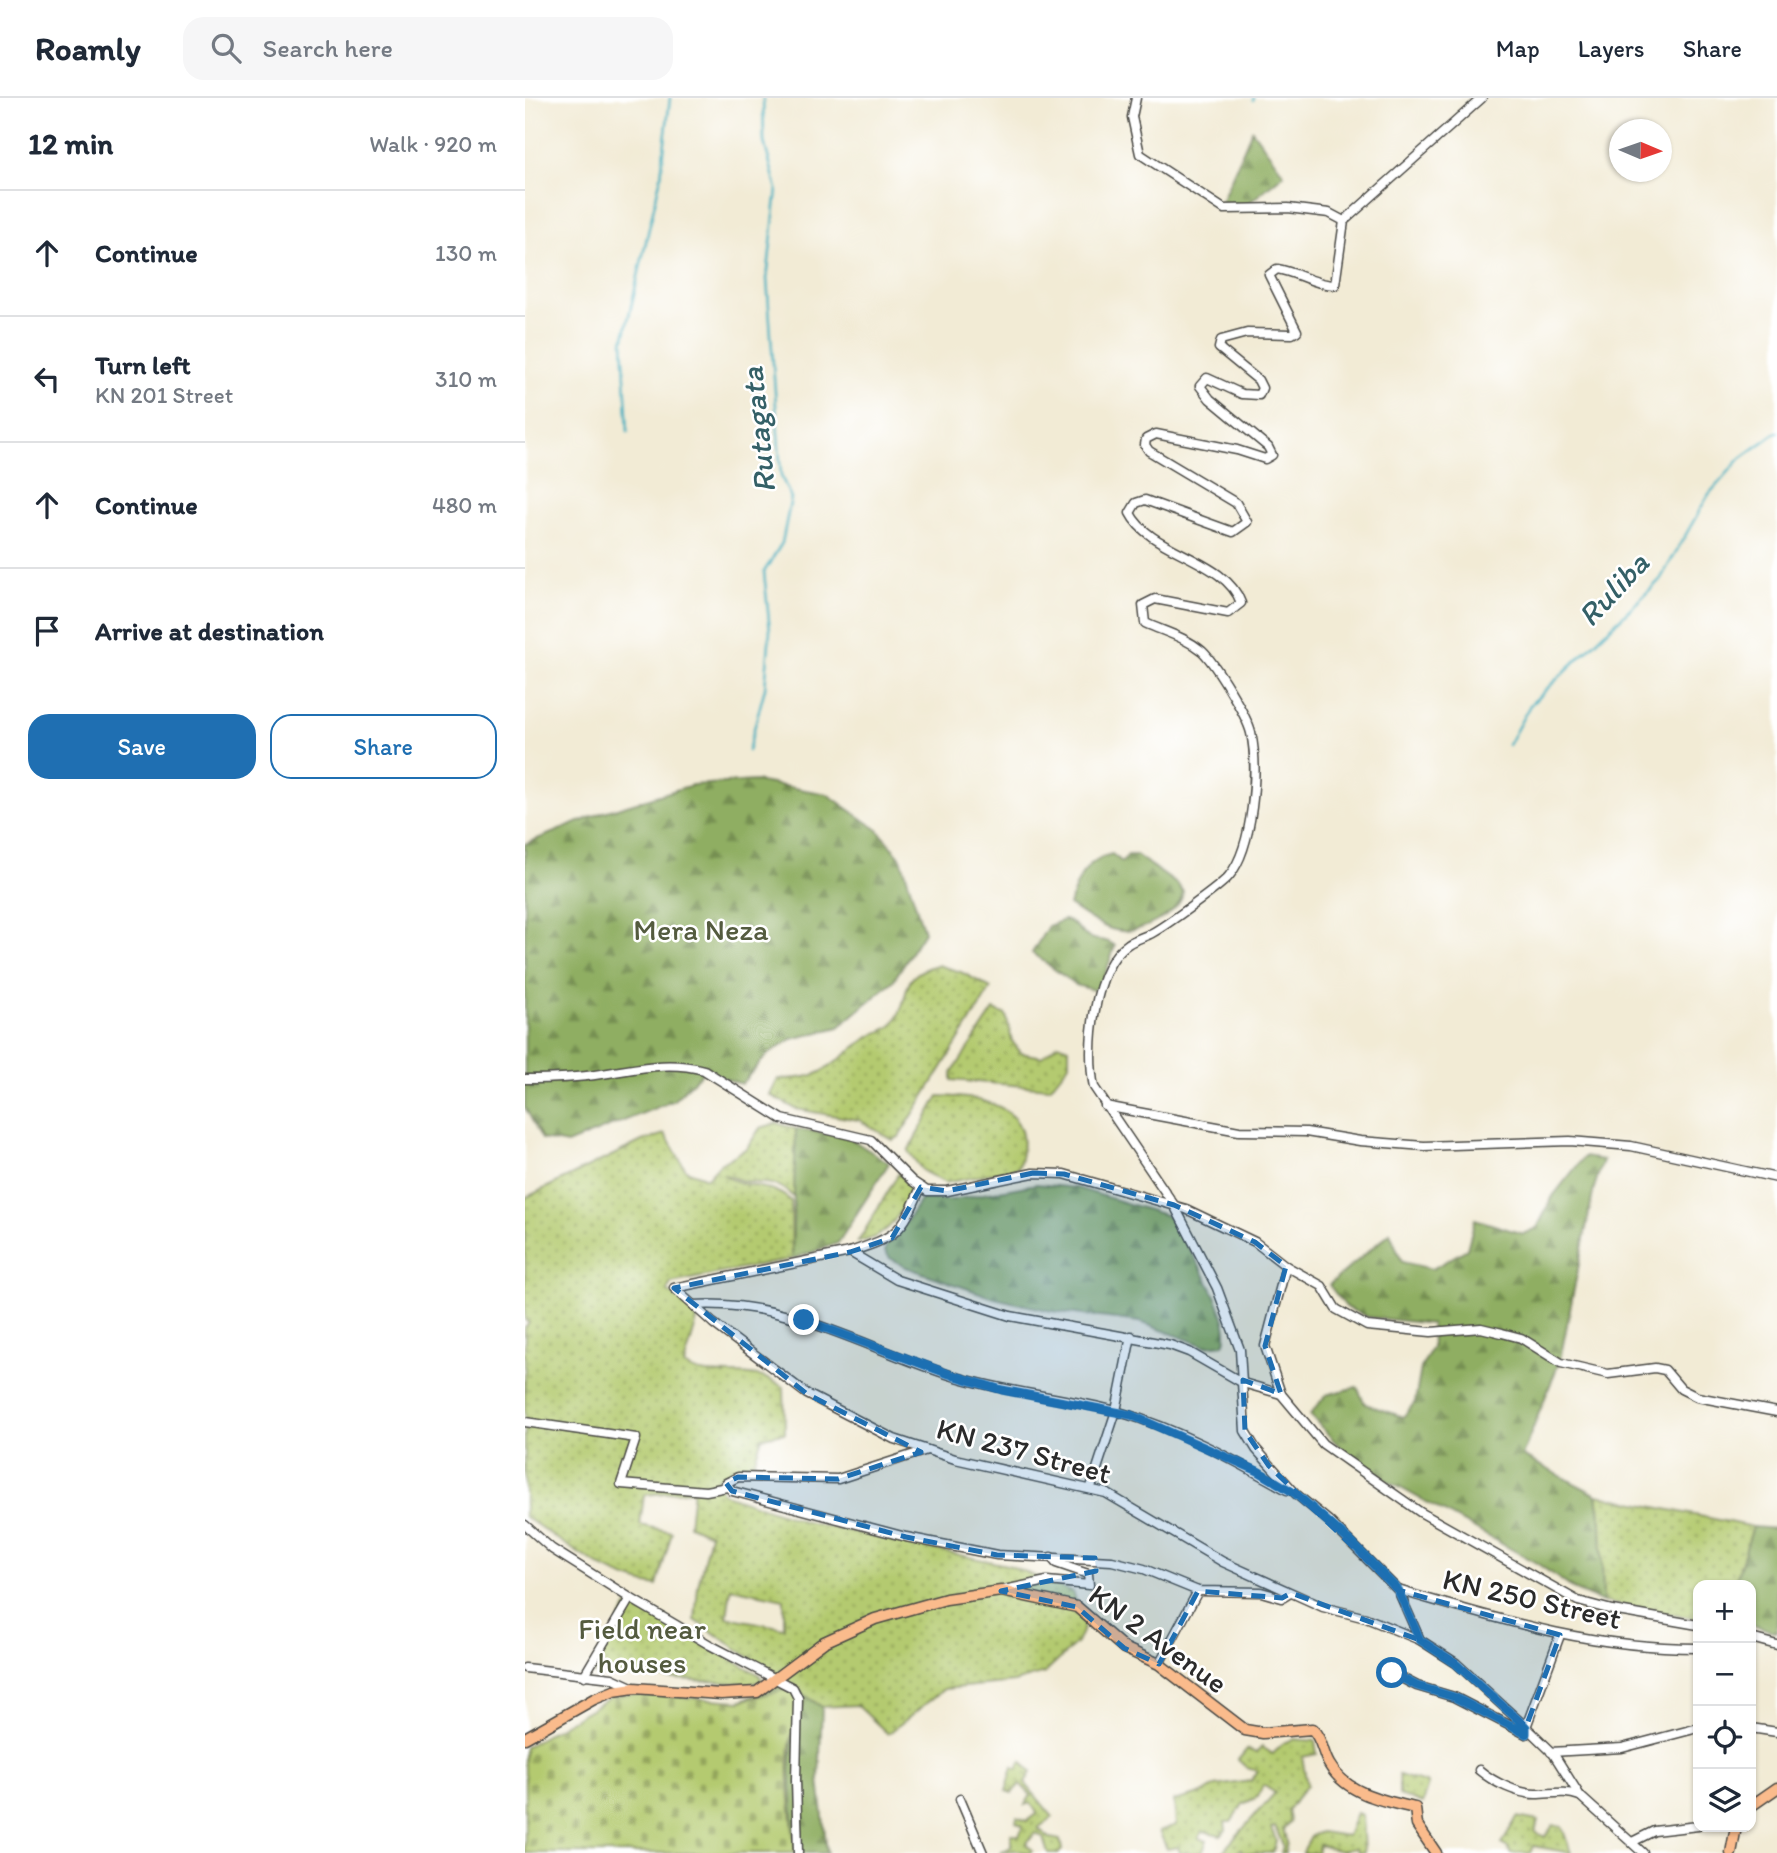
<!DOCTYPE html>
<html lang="en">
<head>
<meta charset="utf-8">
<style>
  :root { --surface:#fff; --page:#f6f6f7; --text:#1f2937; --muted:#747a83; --line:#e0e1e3; --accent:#1f6fb2 }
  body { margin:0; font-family:Itim,sans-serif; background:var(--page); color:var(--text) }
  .controls { position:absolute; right:21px; bottom:21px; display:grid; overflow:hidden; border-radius:14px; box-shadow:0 2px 5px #0004 }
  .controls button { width:63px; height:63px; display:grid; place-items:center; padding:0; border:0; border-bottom:2px solid var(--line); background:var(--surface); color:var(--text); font:35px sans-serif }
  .compass { position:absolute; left:1084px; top:21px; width:63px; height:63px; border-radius:50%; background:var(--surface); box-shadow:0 2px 5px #0004; rotate:92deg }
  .stop { position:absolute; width:21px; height:21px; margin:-16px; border:5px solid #1f6fb2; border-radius:50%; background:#fff }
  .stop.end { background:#1f6fb2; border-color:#fff; box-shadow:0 2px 7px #0008 }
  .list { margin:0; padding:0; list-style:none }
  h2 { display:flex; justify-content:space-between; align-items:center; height:91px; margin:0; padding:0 28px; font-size:30px }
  h2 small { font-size:23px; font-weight:400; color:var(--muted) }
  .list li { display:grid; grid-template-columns:46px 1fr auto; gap:21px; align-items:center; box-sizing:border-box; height:126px; padding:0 28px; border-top:2px solid var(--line) }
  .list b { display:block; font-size:26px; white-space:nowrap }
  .list p { margin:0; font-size:23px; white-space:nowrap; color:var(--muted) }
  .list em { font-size:23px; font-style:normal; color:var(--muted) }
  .actions { display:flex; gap:14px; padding:21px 28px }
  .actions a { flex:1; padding:16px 0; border:2px solid var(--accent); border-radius:21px; text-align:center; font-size:24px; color:var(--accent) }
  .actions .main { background:var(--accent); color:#fff }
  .icon { flex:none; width:38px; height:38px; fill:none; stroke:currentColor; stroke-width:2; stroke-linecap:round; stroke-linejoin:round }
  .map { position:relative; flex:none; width:1252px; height:1755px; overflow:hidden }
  header { display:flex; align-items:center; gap:42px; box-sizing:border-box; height:98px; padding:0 35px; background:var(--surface); border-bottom:2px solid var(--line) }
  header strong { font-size:33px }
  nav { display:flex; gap:38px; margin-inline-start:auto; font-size:24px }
  .search { width:490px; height:63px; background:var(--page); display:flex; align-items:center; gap:18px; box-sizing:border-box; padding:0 24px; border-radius:21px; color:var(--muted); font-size:26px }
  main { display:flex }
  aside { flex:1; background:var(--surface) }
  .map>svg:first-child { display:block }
  .grass { fill:url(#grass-dots); stroke:#707a4d; stroke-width:2; fill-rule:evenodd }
  .forest { fill:url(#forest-firs); stroke:#5d6c46; stroke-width:2 }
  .cemetery { fill:url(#cemetery-stones); stroke:#707a4d; stroke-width:2 }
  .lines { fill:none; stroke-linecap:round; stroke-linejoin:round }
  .stream { stroke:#42afc0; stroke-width:2.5 }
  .minor-casing { stroke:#494844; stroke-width:11 }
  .major-casing { stroke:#494844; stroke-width:13 }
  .minor { stroke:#fff; stroke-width:8 }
  .major { stroke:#fabb8c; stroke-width:10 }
  .route { stroke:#1f6fb2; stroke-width:9 }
  .marked { fill:#1f6fb2; fill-opacity:0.2; stroke:#1f6fb2; stroke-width:5; stroke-dasharray:14 9; stroke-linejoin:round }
  .labels { text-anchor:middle; stroke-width:5; stroke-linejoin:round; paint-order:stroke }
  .park-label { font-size:30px; fill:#545b3f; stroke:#fff }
  .street-label { font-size:30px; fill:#2b2b2b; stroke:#fff }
  .water-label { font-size:32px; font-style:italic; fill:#346067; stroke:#fff }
</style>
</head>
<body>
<header>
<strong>Roamly</strong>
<div class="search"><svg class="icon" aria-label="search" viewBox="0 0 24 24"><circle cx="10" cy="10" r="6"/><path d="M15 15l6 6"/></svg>Search here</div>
<nav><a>Map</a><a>Layers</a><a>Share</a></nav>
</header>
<main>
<aside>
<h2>12 min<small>Walk · 920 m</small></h2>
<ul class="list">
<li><svg class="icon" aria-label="ahead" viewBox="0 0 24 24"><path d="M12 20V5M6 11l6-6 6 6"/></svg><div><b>Continue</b></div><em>130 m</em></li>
<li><svg class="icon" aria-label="left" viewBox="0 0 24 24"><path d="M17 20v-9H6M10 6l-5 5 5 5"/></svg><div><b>Turn left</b><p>KN 201 Street</p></div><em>310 m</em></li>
<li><svg class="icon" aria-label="ahead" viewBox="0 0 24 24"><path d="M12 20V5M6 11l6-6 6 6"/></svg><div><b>Continue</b></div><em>480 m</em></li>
<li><svg class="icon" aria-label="arrive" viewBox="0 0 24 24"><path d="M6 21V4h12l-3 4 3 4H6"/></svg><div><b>Arrive at destination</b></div></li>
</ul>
<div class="actions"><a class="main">Save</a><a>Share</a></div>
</aside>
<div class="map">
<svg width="1252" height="1755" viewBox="0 0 1252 1755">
  <defs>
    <pattern id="grass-dots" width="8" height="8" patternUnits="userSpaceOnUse" patternTransform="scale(1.75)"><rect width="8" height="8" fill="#b4ca6f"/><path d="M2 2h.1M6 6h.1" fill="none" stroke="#93a45b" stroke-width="1.8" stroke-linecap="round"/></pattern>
    <pattern id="forest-firs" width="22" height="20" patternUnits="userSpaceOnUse" patternTransform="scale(1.75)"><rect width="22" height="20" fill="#8fae62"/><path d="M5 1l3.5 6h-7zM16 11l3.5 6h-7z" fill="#758e51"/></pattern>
    <pattern id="cemetery-stones" width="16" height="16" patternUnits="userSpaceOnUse" patternTransform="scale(1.75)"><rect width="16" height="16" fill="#b4ca6f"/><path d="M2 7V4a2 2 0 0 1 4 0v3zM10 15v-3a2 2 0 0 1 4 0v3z" fill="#93a45b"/></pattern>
  </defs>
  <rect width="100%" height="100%" fill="#fff"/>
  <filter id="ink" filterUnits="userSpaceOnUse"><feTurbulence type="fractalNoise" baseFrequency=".0143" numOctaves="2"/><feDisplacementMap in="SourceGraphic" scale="14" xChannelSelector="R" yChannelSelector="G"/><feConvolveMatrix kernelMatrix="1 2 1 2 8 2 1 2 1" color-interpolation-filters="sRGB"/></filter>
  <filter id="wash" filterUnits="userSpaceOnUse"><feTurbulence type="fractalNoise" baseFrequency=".00686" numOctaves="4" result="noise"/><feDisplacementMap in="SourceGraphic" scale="28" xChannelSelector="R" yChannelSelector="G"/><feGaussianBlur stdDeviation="1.57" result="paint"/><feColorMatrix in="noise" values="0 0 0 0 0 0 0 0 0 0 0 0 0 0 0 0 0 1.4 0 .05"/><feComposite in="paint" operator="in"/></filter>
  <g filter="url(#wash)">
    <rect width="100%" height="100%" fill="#f2ebd5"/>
    <g class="grass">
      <path d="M412,867l24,7 30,16 -92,149 -6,3 -34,-20 -63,-11 -26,-14 8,-16c51,1 53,-17 90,-41 9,-7 21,-7 27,-17 17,-25 2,-46 42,-56z"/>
      <polygon points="469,912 481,917 487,943 496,955 517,959 533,946 544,950 544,966 525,990 427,982 427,975"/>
      <path d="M414,998c47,1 100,11 79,72l-73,15 -22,-12 -15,-20z"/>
      <path d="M252,1025l19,6 -2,69c-20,-22 -31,-11 -54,-18 -7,-2 -10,-5 -16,-5 21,15 47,7 67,26l1,58 -121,24 -4,8 18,12 13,14 -14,48c20,14 50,6 73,11 10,1 19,7 27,11l1,46 -23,4 -10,32 -35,9 5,15 84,29 205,44 61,26 12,35 -7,16 -32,30 -31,9 -70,7 -56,45 -31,-29 -35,2 -127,-87 3,-34 12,-52 -21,-9 4,-35 -49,5 -4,30 32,7 -15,54c-52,-8 -90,-42 -132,-69v-189l4,-5 -4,-3v-122l117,-57 23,-7 21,36 21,8 13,-14 27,-16 13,-20zM206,1490l53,11v29l-57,-11z"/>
      <path d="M374,1075l14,16c-15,27 -23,48 -55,53z"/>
      <polygon points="1072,1397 1228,1429 1209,1487 1173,1487 1173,1521 1078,1504 1076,1425"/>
      <polygon points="105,1504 233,1576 239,1583 224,1586 65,1575"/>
      <polygon points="768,1641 790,1643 792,1656 777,1659 782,1687 763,1712 765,1723 758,1731 762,1744 760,1755 756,1755 758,1747 750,1729 746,1730 751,1742 748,1755 719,1755 716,1751 712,1755 698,1753 750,1695 738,1687 733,1699 718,1706 706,1724 700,1724 701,1732 695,1737 678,1733 674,1740 682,1743 677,1755 655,1755 653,1749 642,1751 634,1733 651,1727 649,1703 679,1695 690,1688 726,1683 732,1673 722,1670 713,1662 722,1651 731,1655 737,1649 748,1656 758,1645"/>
      <polygon points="497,1663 506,1674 500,1685 528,1719 513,1730 525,1740 535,1742 537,1752 534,1755 523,1755 518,1739 511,1735 501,1745 507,1753 504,1755 490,1752 475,1755 486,1749 486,1736 494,1738 498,1728 491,1724 492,1719 502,1723 512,1715 506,1705 500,1707 506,1697 495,1686 487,1695 481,1693 488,1669 492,1671"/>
      <polygon points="874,1677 903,1686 897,1706 874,1697"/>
      <polygon points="831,1715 837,1717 839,1754 834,1755 830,1750 815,1753 794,1747 792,1755 777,1755 787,1737 796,1734 822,1738"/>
      <polygon points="992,1719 1013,1723 1010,1734 1020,1739 1028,1727 1037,1729 1046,1755 1008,1748 1005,1755 985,1755 984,1750 977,1746"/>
    </g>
    <g class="forest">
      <polygon points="727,32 759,76 719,109 696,104"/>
      <polygon points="230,683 302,696 353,732 376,760 399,834 368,883 314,929 267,941 243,956 216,986 179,973 148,1003 42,1046 17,1041 0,1009 0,746 79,714 167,687"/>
      <path d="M587,756l10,8 6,-7h8l42,30 5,7c-1,11 -10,19 -19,25 -42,26 -57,13 -95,-12 9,-25 15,-45 43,-51z"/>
      <path d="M539,822c12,2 14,12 24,17 9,5 19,1 27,9l-14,40 -8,4 -17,-5 -44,-32 16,-27z"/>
      <polygon points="271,1031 321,1038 364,1065 313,1145 267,1161"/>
      <polygon points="1059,1059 1078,1062 1069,1090 1035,1262 997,1358 1072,1397 1076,1425 1078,1504 1050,1492 1013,1466 829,1364 785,1317 801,1297 832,1289 840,1306 878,1319 890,1304 896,1270 907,1249 906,1226 843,1219 822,1210 804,1187 865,1135 877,1164 907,1171 942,1151 950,1121 998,1136 1012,1130 1028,1098"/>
      <path d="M511,1086l41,4 88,27 7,6c14,23 65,98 52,123l-19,2 -65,-24 -89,-11 -57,-13 -88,-31 -16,-9 -5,-7 2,-7 7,-4 27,-41 31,1z"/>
      <polygon points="1228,1429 1252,1431 1252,1534 1226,1527 1226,1487 1209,1487"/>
      <polygon points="260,1585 297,1609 294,1681 302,1755 270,1755 265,1671 269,1620 215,1603"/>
    </g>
    <path class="cemetery" d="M262,1591l19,13c-29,39 -14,105 -11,151h-270v-106l86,-50 20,-3 109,7z"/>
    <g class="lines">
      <g class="stream">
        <polyline points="728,2 729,0"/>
        <polyline points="103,334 98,244 136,78 145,0"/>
        <polyline points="983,647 1005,607 1135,482 1184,396 1216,360 1252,334"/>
        <polyline points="223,653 240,590 245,533 239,474 257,445 266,400 256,378 242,181 252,91 239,44 238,0"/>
      </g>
    </g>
  </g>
  <g filter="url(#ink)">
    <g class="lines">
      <g class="minor-casing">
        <g id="minor">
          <polyline points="611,0 607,19 615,56 699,111 763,110 804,115 819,123"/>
          <path d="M957,0l-138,123 -9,64c-20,0 -38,-13 -58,-16l-8,6 28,56 -5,3 -45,-1 -26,7 -2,8 39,32 4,8 -3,7 -17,-1 -35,-16 -7,8 10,13 58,48 4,8 -7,4 -28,-9 -81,-16 -10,5 -1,6 4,6 87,52 11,19 -14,10 -88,-32 -9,3 -6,10c20,40 96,46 111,90l-13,10 -73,-14 -12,6 2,18c20,9 40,14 57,28 13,12 45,65 49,82 8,36 2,114 -22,143 -8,10 -64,50 -77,57 -7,4 -17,6 -24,11 -35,23 -42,106 -34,143l80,118 43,83 23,62 5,81 11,18 40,45 33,27 69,69 22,50 36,23 70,64 27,26 27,43 63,57"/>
          <path d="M0,981c26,0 51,-1 76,-5 36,-5 66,-14 103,-4l78,49 89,21 41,41 15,10h20l86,-18 31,1 122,35 69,33 31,24 -21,80 16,48 42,50 97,68 158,89 34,9 86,15"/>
          <polyline points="580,1008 714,1033 781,1034 835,1043 899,1048 1045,1043 1106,1048 1252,1080"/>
          <path d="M325,1154c47,-16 51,-18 71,-65"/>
          <polyline points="761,1168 797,1188 811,1211 842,1228 906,1234 956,1230 977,1235 996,1240 1036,1265 1083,1276 1130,1270 1140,1272 1156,1291 1172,1299 1252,1314"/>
          <path d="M169,1207c93,-6 173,44 259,71 55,17 111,21 166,36 60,17 115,48 168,78"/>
          <polyline points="756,1296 718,1285 664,1254 645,1247 485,1218 372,1182 325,1154 149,1190 188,1225 282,1296 369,1341 430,1361 581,1395 698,1464 798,1509 841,1520 895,1542"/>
          <polyline points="0,1324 111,1340 96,1386 181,1393 202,1389"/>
          <polyline points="402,1352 313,1381 213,1379 201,1385 207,1393 381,1439 472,1457 587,1463 619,1471 673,1493 736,1494 757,1500 765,1495"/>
          <polyline points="566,1389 591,1313 606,1238"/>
          <polyline points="0,1427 27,1451 105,1500 185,1547 268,1590 273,1600 271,1682 273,1755"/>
          <polyline points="479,1492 522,1483 564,1487 563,1476 531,1465 526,1459"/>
          <path d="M873,1492c103,30 192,58 300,58"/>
          <polyline points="1226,1540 1252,1547"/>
          <polyline points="634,1566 673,1493"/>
          <polyline points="0,1570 87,1580 109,1590"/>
          <polyline points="867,1575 892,1588 929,1599 1001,1636 1001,1629 1035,1537"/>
          <polyline points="59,1578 105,1500"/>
          <polyline points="1226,1630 1252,1634"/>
          <polyline points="1026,1654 1097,1650 1173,1630"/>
          <path d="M954,1672c14,12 39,24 57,24 16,0 28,-4 44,2"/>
          <polyline points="435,1701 458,1755"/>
          <polyline points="1107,1744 1129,1733 1173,1728"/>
        </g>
      </g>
      <g class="major-casing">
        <g id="major">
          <path d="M0,1640l69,-39 20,-8 20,-3 87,6 36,-2 67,-50 51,-23 71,-20 55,-8 76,16 47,41 35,16 86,66 18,3 49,-4c10,9 10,23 17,35 17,30 55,37 86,44l2,17 19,28"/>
          <polyline points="1226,1708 1252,1690"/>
          <polyline points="1206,1755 1211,1729"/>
        </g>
      </g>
      <use href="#minor" class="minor"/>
      <use href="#major" class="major"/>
    </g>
  </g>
  <g class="lines" filter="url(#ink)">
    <polyline class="route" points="279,1222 424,1276 477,1292 606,1317 733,1373 771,1396 827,1445 873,1492 895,1542 930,1565 1001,1629 1001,1636 929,1599 892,1588 867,1575"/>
  </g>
  <path class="marked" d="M508,1075l31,1 110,31 81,37 31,24 -21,80 16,48 -38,-14 2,51 24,35 129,124 162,45 -34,92 -70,-64 -36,-23 -129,-47 -9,5 -84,-7 -39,73 -35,-16 -47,-41 -76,-16 95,-20 -1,-13 -98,-3 -91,-18 -174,-46 -6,-8 12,-6 100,2 83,-27 -114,-58 -133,-106 176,-36 42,-14 29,-51 26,4z"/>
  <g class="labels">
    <g class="park-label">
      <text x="176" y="842">Mera Neza</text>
      <text x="117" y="1541">Field near<tspan x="117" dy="34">houses</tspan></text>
    </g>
    <g class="street-label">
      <text transform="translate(499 1353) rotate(15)" y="10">KN 237 Street</text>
      <text transform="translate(1007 1501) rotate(13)" y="10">KN 250 Street</text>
      <text transform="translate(633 1541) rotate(36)" y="10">KN 2 Avenue</text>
    </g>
    <g class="water-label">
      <text transform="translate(233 332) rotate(-96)" y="11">Rutagata</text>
      <text transform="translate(1088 491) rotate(-47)" y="11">Ruliba</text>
    </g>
  </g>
</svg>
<div class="controls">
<button>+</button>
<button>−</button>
<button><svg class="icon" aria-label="locate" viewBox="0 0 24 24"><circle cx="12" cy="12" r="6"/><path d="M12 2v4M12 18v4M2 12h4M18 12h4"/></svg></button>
<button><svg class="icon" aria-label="layers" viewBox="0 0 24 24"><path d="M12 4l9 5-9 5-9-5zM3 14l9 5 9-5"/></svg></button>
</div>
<svg class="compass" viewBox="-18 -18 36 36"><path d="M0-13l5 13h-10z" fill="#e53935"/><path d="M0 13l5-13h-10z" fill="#747a83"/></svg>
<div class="stop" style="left:867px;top:1575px"></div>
<div class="stop end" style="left:279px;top:1222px"></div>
</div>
</main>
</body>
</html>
